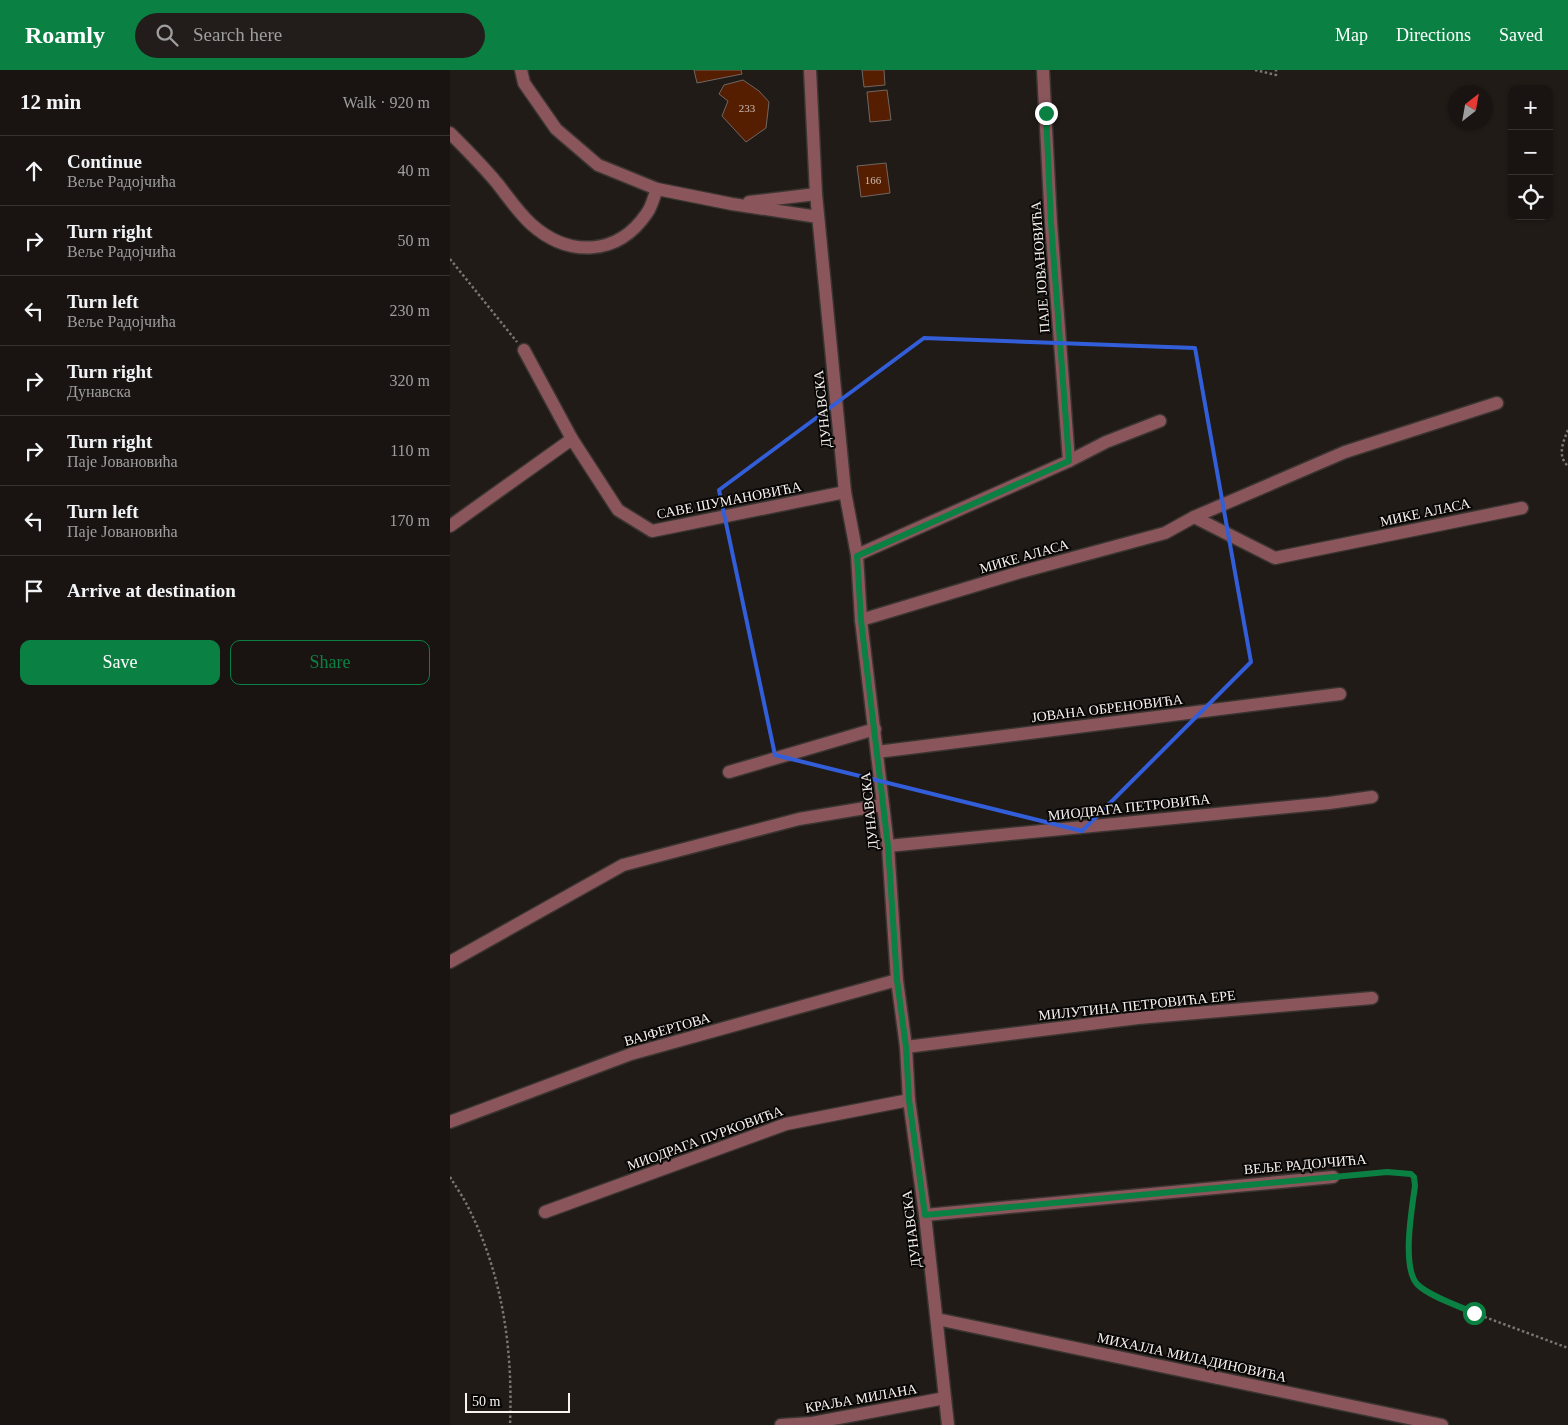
<!DOCTYPE html>
<html lang="en">
<head>
<meta charset="utf-8">
<style>
  :root { --surface:#191411; --page:#221d1a; --text:#f1f3f6; --muted:#9f9e9f; --line:#373331; --accent:#0b8043 }
  body { margin:0; font-family:Georgia,serif; background:var(--page); color:var(--text) }
  .controls { position:absolute; right:15px; top:15px; display:grid; overflow:hidden; border-radius:10px; box-shadow:0 1px 4px #0004 }
  .controls button { width:45px; height:45px; display:grid; place-items:center; padding:0; border:0; border-bottom:1px solid var(--line); background:var(--surface); color:var(--text); font:25px sans-serif }
  .compass { position:absolute; left:998px; top:15px; width:45px; height:45px; border-radius:50%; background:var(--surface); box-shadow:0 1px 4px #0004; rotate:31deg }
  .scale { position:absolute; left:15px; bottom:12px; width:105px; box-sizing:border-box; padding-left:5px; border:2px solid #f7f3f0; border-top:0; font-size:14px; line-height:18px; white-space:nowrap; color:#f7f3f0; -webkit-text-stroke:4px #090705; paint-order:stroke }
  .stop { position:absolute; width:15px; height:15px; margin:-11px; border:4px solid #0b8043; border-radius:50%; background:#fff }
  .stop.end { background:#0b8043; border-color:#fff; box-shadow:0 1px 5px #0008 }
  .list { margin:0; padding:0; list-style:none }
  h2 { display:flex; justify-content:space-between; align-items:center; height:65px; margin:0; padding:0 20px; font-size:21px }
  h2 small { font-size:16px; font-weight:400; color:var(--muted) }
  .list li { display:grid; grid-template-columns:32px 1fr auto; gap:15px; align-items:center; box-sizing:border-box; height:70px; padding:0 20px; border-top:1px solid var(--line) }
  .list b { display:block; font-size:19px; white-space:nowrap }
  .list p { margin:0; font-size:16px; white-space:nowrap; color:var(--muted) }
  .list em { font-size:16px; font-style:normal; color:var(--muted) }
  .actions { display:flex; gap:10px; padding:15px 20px }
  .actions a { flex:1; padding:11px 0; border:1px solid var(--accent); border-radius:10px; text-align:center; font-size:18px; color:var(--accent) }
  .actions .main { background:var(--accent); color:#fff }
  .icon { flex:none; width:28px; height:28px; fill:none; stroke:currentColor; stroke-width:2; stroke-linecap:round; stroke-linejoin:round }
  .map { position:relative; flex:none; width:1118px; height:1355px; overflow:hidden }
  header { display:flex; align-items:center; gap:30px; box-sizing:border-box; height:70px; padding:0 25px; background:var(--accent); color:#fff }
  header strong { font-size:24px }
  nav { display:flex; gap:28px; margin-inline-start:auto; font-size:18px }
  .search { width:350px; height:45px; background:var(--page); display:flex; align-items:center; gap:12px; box-sizing:border-box; padding:0 18px; border-radius:28px; color:var(--muted); font-size:19px }
  main { display:flex }
  aside { flex:1; background:var(--surface) }
  .map>svg:first-child { display:block }
  .building { fill:#551e00; stroke:#6f6763 }
  .lines { fill:none; stroke-linecap:round; stroke-linejoin:round }
  .minor-casing { stroke:#3b3531; stroke-width:15 }
  .path { stroke:#7b7672; stroke-width:2.5; stroke-dasharray:2.5 2.5; stroke-linecap:butt }
  .minor { stroke:#8a565c; stroke-width:12 }
  .route { stroke:#0b8043; stroke-width:6 }
  .marked { fill:none; stroke:#335eda; stroke-width:4; stroke-linejoin:round }
  .labels { text-anchor:middle; stroke-width:4; stroke-linejoin:round; paint-order:stroke }
  .number-label { font-size:11px; fill:#cebeb4 }
  .street-label { font-size:14px; fill:#f7f3f0; stroke:#090705 }
</style>
</head>
<body>
<header>
<strong>Roamly</strong>
<div class="search"><svg class="icon" aria-label="search" viewBox="0 0 24 24"><circle cx="10" cy="10" r="6"/><path d="M15 15l6 6"/></svg>Search here</div>
<nav><a>Map</a><a>Directions</a><a>Saved</a></nav>
</header>
<main>
<aside>
<h2>12 min<small>Walk · 920 m</small></h2>
<ul class="list">
<li><svg class="icon" aria-label="ahead" viewBox="0 0 24 24"><path d="M12 20V5M6 11l6-6 6 6"/></svg><div><b>Continue</b><p>Веље Радојчића</p></div><em>40 m</em></li>
<li><svg class="icon" aria-label="right" viewBox="0 0 24 24"><path d="M7 20v-9h11M14 6l5 5-5 5"/></svg><div><b>Turn right</b><p>Веље Радојчића</p></div><em>50 m</em></li>
<li><svg class="icon" aria-label="left" viewBox="0 0 24 24"><path d="M17 20v-9H6M10 6l-5 5 5 5"/></svg><div><b>Turn left</b><p>Веље Радојчића</p></div><em>230 m</em></li>
<li><svg class="icon" aria-label="right" viewBox="0 0 24 24"><path d="M7 20v-9h11M14 6l5 5-5 5"/></svg><div><b>Turn right</b><p>Дунавска</p></div><em>320 m</em></li>
<li><svg class="icon" aria-label="right" viewBox="0 0 24 24"><path d="M7 20v-9h11M14 6l5 5-5 5"/></svg><div><b>Turn right</b><p>Паје Јовановића</p></div><em>110 m</em></li>
<li><svg class="icon" aria-label="left" viewBox="0 0 24 24"><path d="M17 20v-9H6M10 6l-5 5 5 5"/></svg><div><b>Turn left</b><p>Паје Јовановића</p></div><em>170 m</em></li>
<li><svg class="icon" aria-label="arrive" viewBox="0 0 24 24"><path d="M6 21V4h12l-3 4 3 4H6"/></svg><div><b>Arrive at destination</b></div></li>
</ul>
<div class="actions"><a class="main">Save</a><a>Share</a></div>
</aside>
<div class="map">
<svg width="1118" height="1355" viewBox="0 0 1118 1355">
  <rect width="100%" height="100%" fill="#211b17"/>
  <g class="building">
    <polygon points="244,0 291,0 292,4 247,13"/>
    <polygon points="412,0 434,0 435,15 414,17"/>
    <polygon points="293,10 309,21 319,32 316,58 296,72 272,46 278,31 269,24 274,15"/>
    <polygon points="437,20 441,50 420,52 417,22"/>
    <polygon points="436,93 440,123 411,127 407,96"/>
  </g>
  <g class="lines">
    <g class="minor-casing">
      <g id="minor">
        <polyline points="71,0 74,13 106,59 148,95 207,119 282,134 368,147"/>
        <polyline points="360,0 366,124 395,422 407,485 411,550 438,776 447,910 456,977 459,1030 475,1145 498,1355"/>
        <polyline points="593,0 601,153 619,391"/>
        <path d="M0,63c16,16 32,32 47,50 11,14 21,29 34,41 38,34 87,32 116,-11 5,-7 7,-17 10,-24"/>
        <polyline points="299,132 366,124"/>
        <polyline points="74,280 122,369"/>
        <polyline points="744,447 825,488 1072,438"/>
        <polyline points="0,456 122,369 168,440 202,461 395,422"/>
        <polyline points="407,485 619,391 656,372 710,351"/>
        <polyline points="411,550 567,503 715,463 744,447 895,382 1047,333"/>
        <polyline points="427,682 890,624"/>
        <polyline points="279,702 425,659"/>
        <polyline points="438,776 879,733 922,727"/>
        <polyline points="0,892 173,795 349,749 433,735"/>
        <polyline points="456,977 688,948 922,928"/>
        <polyline points="0,1052 181,984 447,910"/>
        <polyline points="95,1142 336,1054 459,1030"/>
        <polyline points="475,1145 883,1107"/>
        <polyline points="487,1249 992,1355"/>
        <polyline points="331,1355 362,1353 495,1328"/>
      </g>
    </g>
    <g class="path">
      <polyline points="805,0 826,5 826,0"/>
      <polyline points="0,189 67,272"/>
      <path d="M1118,360c-5,12 -11,26 0,36"/>
      <polyline points="896,1105 937,1102 961,1103 964,1107 965,1116 958,1183 961,1203 966,1214 976,1221 1024,1243 1118,1278"/>
      <path d="M0,1107c6,10 14,21 19,32 34,67 44,142 41,216"/>
    </g>
    <use href="#minor" class="minor"/>
  </g>
  <g class="lines">
    <path class="route" d="M596,43l5,110 18,238 -212,95 4,64 27,226 9,134 9,67 3,53 16,115 462,-43 24,2 3,3 1,9c-3,22 -14,83 3,99 13,12 39,20 56,28"/>
  </g>
  <path class="marked" d="M474,268l271,10 56,314 -169,169 -307,-76 -56,-265z"/>
  <g class="labels">
    <g class="number-label">
      <text x="297" y="42">233</text>
      <text x="423" y="114">166</text>
    </g>
    <g class="street-label">
      <text transform="translate(590 197) rotate(-94)" y="5">ПАЈЕ ЈОВАНОВИЋА</text>
      <text transform="translate(372 339) rotate(-96)" y="5">ДУНАВСКА</text>
      <text transform="translate(279 430) rotate(-11)" y="5">САВЕ ШУМАНОВИЋА</text>
      <text transform="translate(975 442) rotate(-12)" y="5">МИКЕ АЛАСА</text>
      <text transform="translate(574 486) rotate(-16)" y="5">МИКЕ АЛАСА</text>
      <text transform="translate(657 638) rotate(-7)" y="5">ЈОВАНА ОБРЕНОВИЋА</text>
      <text transform="translate(679 737) rotate(-6)" y="5">МИОДРАГА ПЕТРОВИЋА</text>
      <text transform="translate(419 741) rotate(-96)" y="5">ДУНАВСКА</text>
      <text transform="translate(687 935) rotate(-6)" y="5">МИЛУТИНА ПЕТРОВИЋА ЕРЕ</text>
      <text transform="translate(217 959) rotate(-16)" y="5">ВАЈФЕРТОВА</text>
      <text transform="translate(255 1068) rotate(-20)" y="5">МИОДРАГА ПУРКОВИЋА</text>
      <text transform="translate(855 1094) rotate(-5)" y="5">ВЕЉЕ РАДОЈЧИЋА</text>
      <text transform="translate(461 1159) rotate(-97)" y="5">ДУНАВСКА</text>
      <text transform="translate(742 1287) rotate(12)" y="5">МИХАЈЛА МИЛАДИНОВИЋА</text>
      <text transform="translate(411 1328) rotate(-10)" y="5">КРАЉА МИЛАНА</text>
    </g>
  </g>
</svg>
<div class="controls">
<button>+</button>
<button>−</button>
<button><svg class="icon" aria-label="locate" viewBox="0 0 24 24"><circle cx="12" cy="12" r="6"/><path d="M12 2v4M12 18v4M2 12h4M18 12h4"/></svg></button>
</div>
<svg class="compass" viewBox="-18 -18 36 36"><path d="M0-13l5 13h-10z" fill="#e53935"/><path d="M0 13l5-13h-10z" fill="#9f9e9f"/></svg>
<div class="scale">50 m</div>
<div class="stop" style="left:1024px;top:1243px"></div>
<div class="stop end" style="left:596px;top:43px"></div>
</div>
</main>
</body>
</html>
